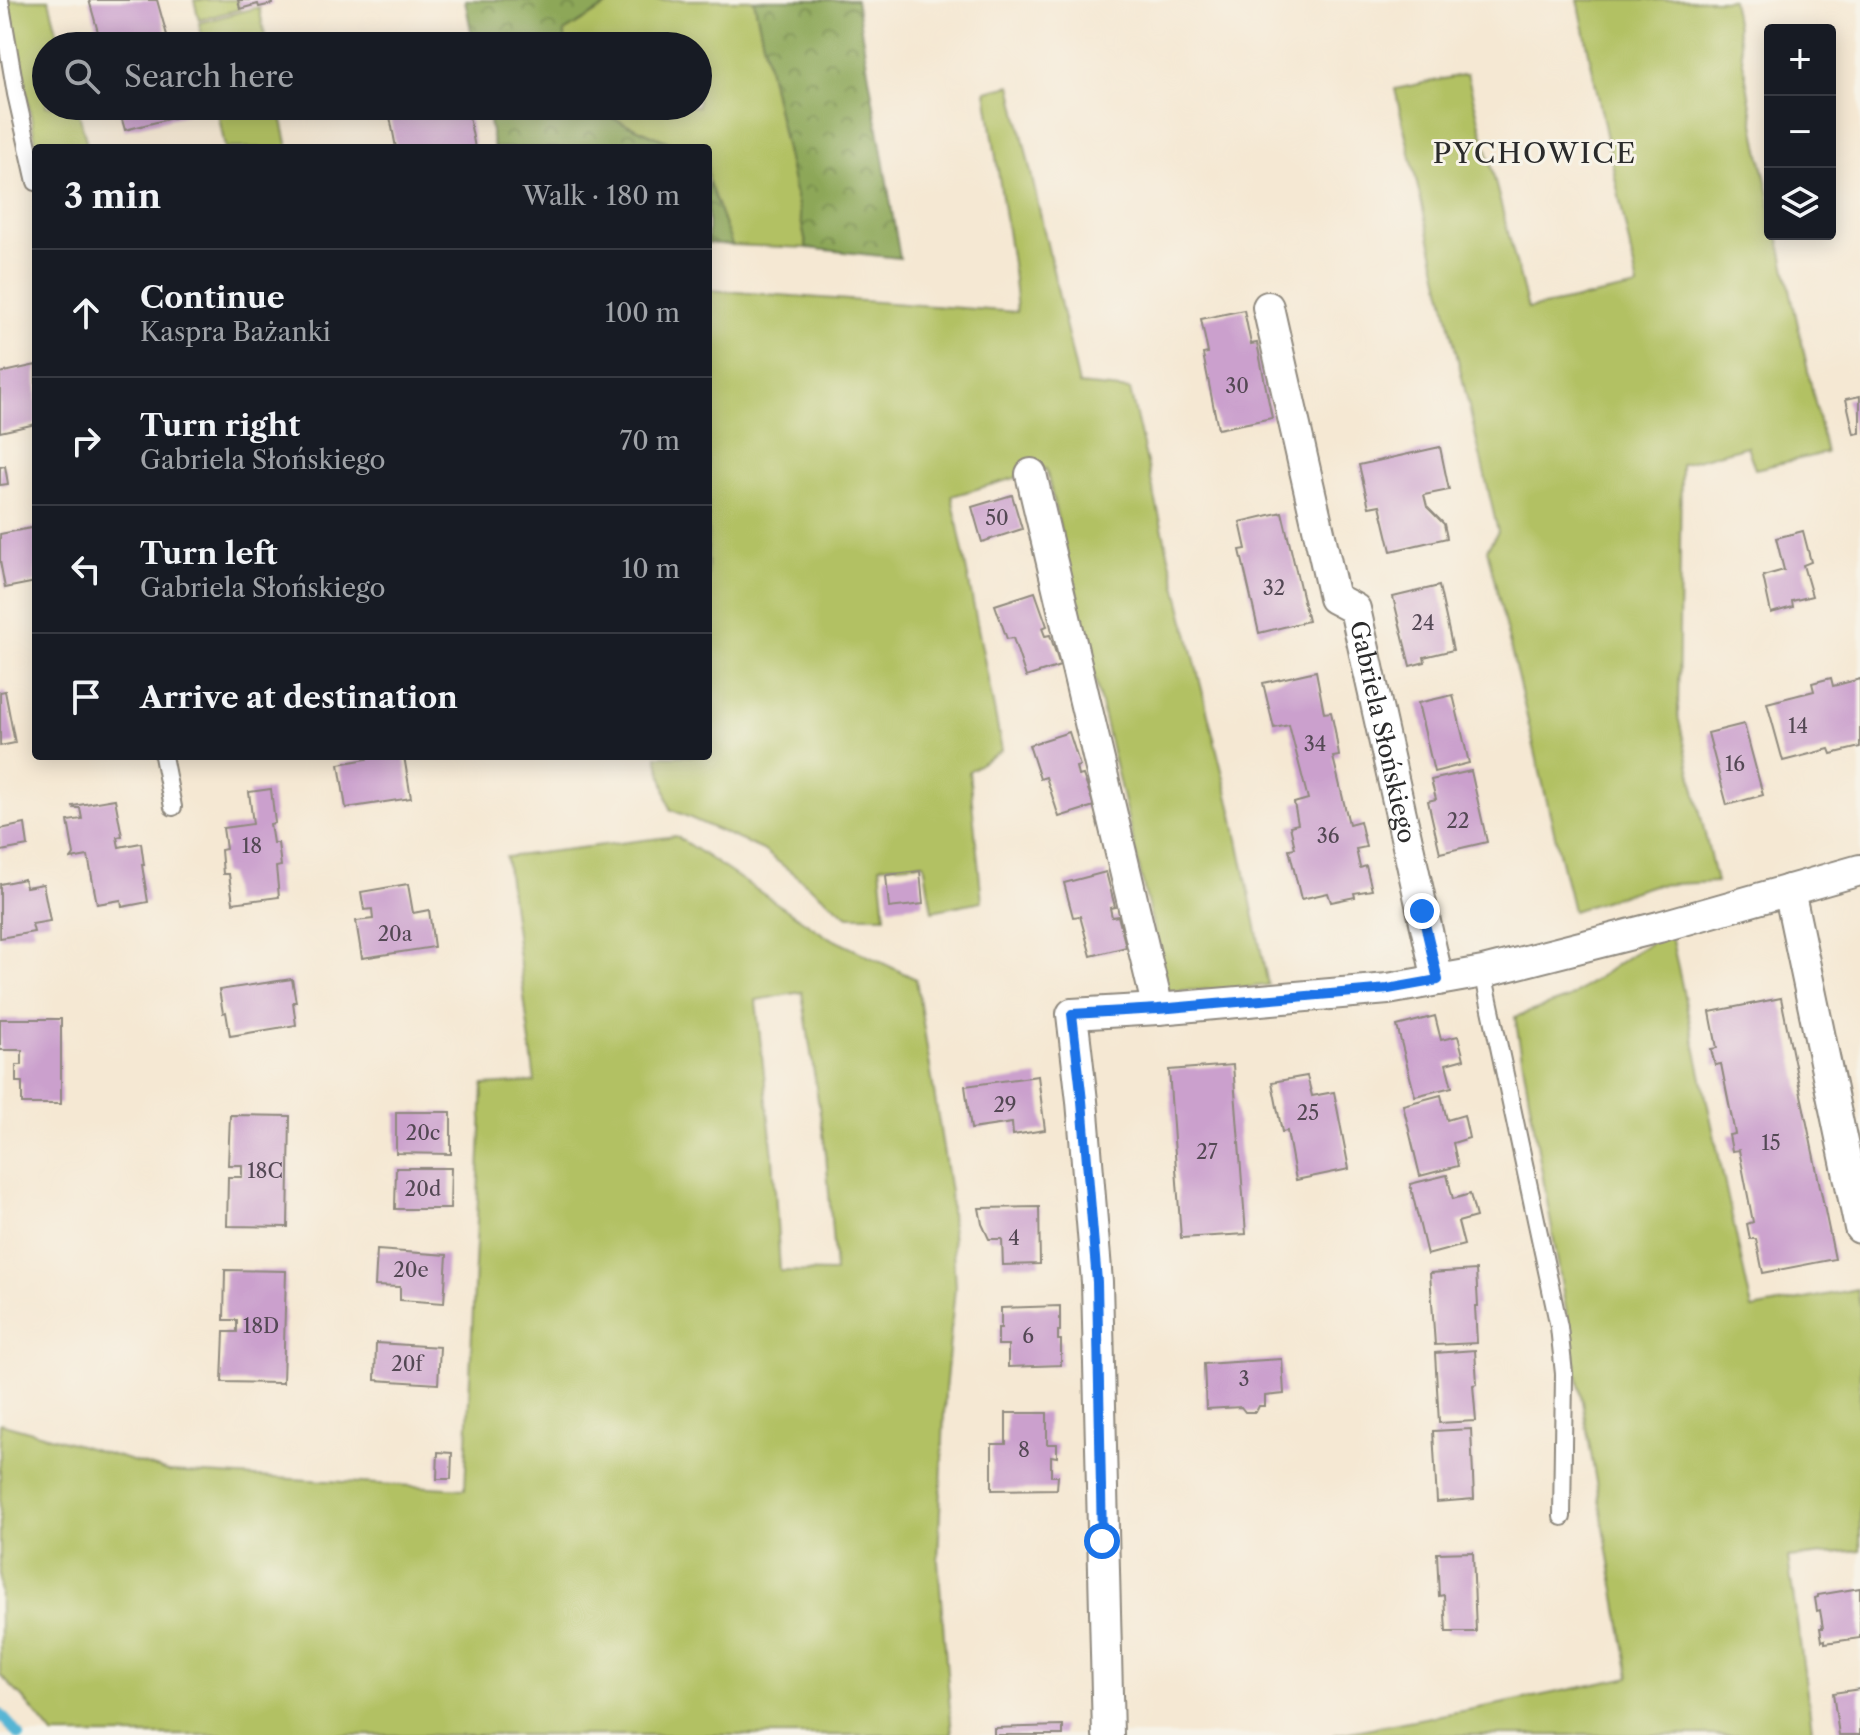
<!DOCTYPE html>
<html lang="en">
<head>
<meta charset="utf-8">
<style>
  :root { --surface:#171b24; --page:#20242c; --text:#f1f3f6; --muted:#9ea1a6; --line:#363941 }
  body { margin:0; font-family:"Libre Caslon Text",serif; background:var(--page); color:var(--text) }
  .controls { position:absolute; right:24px; top:24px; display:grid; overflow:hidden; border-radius:8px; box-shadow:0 4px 20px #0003 }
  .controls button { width:72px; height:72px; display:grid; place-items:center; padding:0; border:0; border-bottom:2px solid var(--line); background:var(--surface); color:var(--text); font:40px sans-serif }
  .stop { position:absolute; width:24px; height:24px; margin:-18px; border:6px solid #1a73e8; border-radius:50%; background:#fff }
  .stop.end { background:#1a73e8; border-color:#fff; box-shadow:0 2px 8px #0008 }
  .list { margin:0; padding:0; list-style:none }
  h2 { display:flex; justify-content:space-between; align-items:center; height:104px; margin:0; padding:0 32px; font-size:34px }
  h2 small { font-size:26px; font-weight:400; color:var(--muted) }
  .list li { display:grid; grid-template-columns:52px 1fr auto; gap:24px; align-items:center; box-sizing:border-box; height:128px; padding:0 32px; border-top:2px solid var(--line) }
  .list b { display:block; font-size:30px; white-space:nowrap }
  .list p { margin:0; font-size:26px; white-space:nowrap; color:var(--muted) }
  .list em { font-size:26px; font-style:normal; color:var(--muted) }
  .icon { flex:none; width:44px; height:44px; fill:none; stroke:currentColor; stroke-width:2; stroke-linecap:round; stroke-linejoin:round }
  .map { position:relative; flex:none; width:1860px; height:1735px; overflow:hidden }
  .search { position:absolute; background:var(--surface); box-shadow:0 4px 20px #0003; left:32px; top:32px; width:680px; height:88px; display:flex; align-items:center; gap:20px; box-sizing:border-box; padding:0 28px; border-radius:44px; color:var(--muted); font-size:30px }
  .panel { position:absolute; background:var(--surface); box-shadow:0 4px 20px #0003; left:32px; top:144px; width:680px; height:616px; border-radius:8px }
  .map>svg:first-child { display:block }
  .grass { fill:#b2c163; stroke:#6e7647; stroke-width:2; fill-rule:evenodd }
  .forest { fill:url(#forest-crowns); stroke:#5c6942; stroke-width:2 }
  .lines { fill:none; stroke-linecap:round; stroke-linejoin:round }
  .stream { stroke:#56b5d4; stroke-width:11 }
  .building { fill:#cba0cd }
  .lane-casing { stroke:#908a7f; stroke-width:20 }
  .street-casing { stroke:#908a7f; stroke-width:34 }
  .lane { stroke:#fff; stroke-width:16 }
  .street { stroke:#fff; stroke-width:30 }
  .route { stroke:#1a73e8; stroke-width:10 }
  .labels { text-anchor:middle; stroke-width:6; stroke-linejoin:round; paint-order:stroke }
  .number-label { font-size:20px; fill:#534854 }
  .street-label { font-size:24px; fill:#2b2b2b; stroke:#f7f3e8 }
  .quarter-label { font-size:28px; letter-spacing:2px; fill:#2b2b2b; stroke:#f7f3e8 }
</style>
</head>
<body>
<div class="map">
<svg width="1860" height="1735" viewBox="0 0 1860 1735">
  <defs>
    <pattern id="forest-crowns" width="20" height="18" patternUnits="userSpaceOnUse" patternTransform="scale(2)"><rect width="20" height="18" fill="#8da759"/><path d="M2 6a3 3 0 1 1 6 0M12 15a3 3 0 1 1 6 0" fill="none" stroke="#73884a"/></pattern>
  </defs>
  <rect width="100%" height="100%" fill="#f7f3e8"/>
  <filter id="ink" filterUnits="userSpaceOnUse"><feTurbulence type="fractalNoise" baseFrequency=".0125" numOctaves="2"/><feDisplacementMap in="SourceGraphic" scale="16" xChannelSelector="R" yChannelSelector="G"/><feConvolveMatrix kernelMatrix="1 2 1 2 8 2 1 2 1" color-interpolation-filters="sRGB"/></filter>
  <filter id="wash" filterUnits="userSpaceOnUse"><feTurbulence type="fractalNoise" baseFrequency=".006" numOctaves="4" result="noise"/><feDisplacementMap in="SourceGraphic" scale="32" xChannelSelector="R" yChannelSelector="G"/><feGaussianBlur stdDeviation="1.8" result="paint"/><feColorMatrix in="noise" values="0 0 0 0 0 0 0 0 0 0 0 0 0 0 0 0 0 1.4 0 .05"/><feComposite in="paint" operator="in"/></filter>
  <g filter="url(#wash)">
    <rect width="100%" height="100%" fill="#f5e8d3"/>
    <g class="grass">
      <polygon points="8,0 49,0 61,46 46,46 46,106 77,106 88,148 37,148"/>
      <polygon points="194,0 238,0 240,9 199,20"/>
      <polygon points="616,0 754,0 807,248 732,245 708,180 708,148 682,148 585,106 698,106 698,46 567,46 564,32"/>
      <polygon points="1578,0 1732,0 1758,145 1770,199 1770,234 1778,234 1826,453 1755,469 1747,446 1681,464 1678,716 1716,882 1653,885 1573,911 1487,549 1498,532 1395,89 1467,74 1528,309 1638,287"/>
      <polygon points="259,7 267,46 204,46 199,23"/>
      <polygon points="1011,85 1079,385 1130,390 1167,548 1233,815 1268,985 1235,989 1168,991 1046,469 952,496 1002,750 969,771 982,901 932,911 924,863 880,866 885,916 848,916 763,850 670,809 657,756 708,756 708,290 1017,312 1013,270 986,91"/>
      <polygon points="217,106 279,106 288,148 225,148"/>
      <path d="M676,836l150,100 90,43 34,213 5,96 -10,103 -7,170 14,174h-899l-31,-38 -22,-22v-252l72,20 97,29 296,17 18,-404 52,-3 -29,-225zM802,992l24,162 9,118 -55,-1 -7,-114 -17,-157z"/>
      <polygon points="1670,931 1752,1309 1857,1289 1860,1307 1860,1550 1788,1558 1813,1735 1333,1735 1505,1703 1630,1677 1515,1017 1569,998 1630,955"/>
    </g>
    <g class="forest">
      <polygon points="465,0 616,0 564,32 567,46 474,46"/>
      <polygon points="754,0 856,0 900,258 807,248"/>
      <polygon points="486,106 585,106 682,148 494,148"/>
      <polygon points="708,180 732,245 708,243"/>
    </g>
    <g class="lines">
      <polyline class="stream" points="0,1714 19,1735"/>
    </g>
    <g id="blocks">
      <g class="building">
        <polygon points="89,0 157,0 170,46 102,46"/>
        <polygon points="238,0 271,0 272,4 259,7 258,4 240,9"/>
        <polygon points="118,106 186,106 188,114 125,130"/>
        <polygon points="388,106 467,106 475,148 396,148"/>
        <polygon points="1244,310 1251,344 1257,343 1272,418 1218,429 1203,354 1208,353 1201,319"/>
        <polygon points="36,365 36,424 0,432 0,373"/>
        <polygon points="1860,396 1860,433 1854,434 1846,399"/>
        <polygon points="1440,447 1449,490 1424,495 1427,507 1444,524 1447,538 1391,551 1380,505 1369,507 1359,465"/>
        <polygon points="5,466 8,484 0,485 0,467"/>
        <polygon points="1012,495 1022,529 982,542 972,507"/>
        <polygon points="1282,512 1308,621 1259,633 1240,550 1246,549 1240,522"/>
        <polygon points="36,527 36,582 5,588 0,561 0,534"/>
        <polygon points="1803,531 1811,562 1803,565 1812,596 1792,601 1793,607 1771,613 1763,576 1784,570 1776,538"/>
        <polygon points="1439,586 1453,650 1424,657 1425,662 1410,666 1393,597"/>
        <polygon points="1035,592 1047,626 1042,628 1045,636 1050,635 1060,666 1026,677 1013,638 1007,639 995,605"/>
        <polygon points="1316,671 1324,713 1331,712 1335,731 1339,756 1333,757 1349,824 1360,821 1366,847 1356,849 1360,868 1366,866 1372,890 1354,893 1355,897 1331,902 1328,893 1301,899 1289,849 1295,848 1290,826 1298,824 1294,803 1308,799 1289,725 1274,728 1263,683"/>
        <polygon points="1831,678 1833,686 1860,679 1860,747 1831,754 1829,749 1783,761 1767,703 1814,691 1812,683"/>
        <polygon points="5,691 15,743 0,746 0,692"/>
        <polygon points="1453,695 1469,763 1434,772 1418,703"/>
        <polygon points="1744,724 1763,795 1727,805 1708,733"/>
        <polygon points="1069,732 1080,766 1076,767 1078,776 1083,775 1094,806 1059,817 1046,777 1040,779 1029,745"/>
        <polygon points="367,756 404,756 411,798 346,808 339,764 367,759"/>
        <polygon points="1471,771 1487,842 1440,853 1428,801 1436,799 1431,780"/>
        <polygon points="271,789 275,823 270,824 273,843 278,843 281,866 276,867 279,897 233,903 229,874 223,874 221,850 226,849 223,828 253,824 249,792"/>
        <polygon points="115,799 122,836 117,837 119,847 141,843 144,865 142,865 148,902 122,907 121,900 97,904 88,856 71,859 74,855 68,821 82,819 80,808 74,808 73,806"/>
        <polygon points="25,824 28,846 1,851 0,829"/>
        <polygon points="920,871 923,904 889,908 886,875"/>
        <polygon points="1106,872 1115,907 1110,908 1112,917 1118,916 1126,947 1091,956 1080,916 1073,917 1064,883"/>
        <polygon points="24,879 26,887 43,884 50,921 32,924 34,932 0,938 0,884"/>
        <polygon points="408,884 413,913 429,910 434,947 362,958 356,921 373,919 372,909 364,910 361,892"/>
        <polygon points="292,979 296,1002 293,1002 296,1025 230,1036 226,1012 223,1013 219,990"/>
        <polygon points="1781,998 1835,1259 1763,1273 1756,1239 1750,1239 1747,1224 1753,1222 1739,1150 1732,1151 1729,1135 1735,1134 1721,1064 1715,1065 1711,1049 1717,1048 1710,1012"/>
        <polygon points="1435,1016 1441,1040 1458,1036 1464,1059 1446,1064 1452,1087 1415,1096 1397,1026"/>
        <polygon points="0,1019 61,1019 61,1104 22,1104 22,1082 16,1082 16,1065 22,1065 22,1050 0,1050"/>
        <polygon points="1233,1065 1246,1234 1181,1238 1169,1070"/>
        <polygon points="1038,1076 1045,1130 1013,1135 1012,1123 971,1129 965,1086"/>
        <polygon points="1307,1076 1312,1096 1334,1092 1349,1169 1296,1180 1287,1131 1282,1132 1272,1082"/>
        <polygon points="1441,1095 1447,1120 1464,1115 1469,1138 1453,1143 1458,1166 1420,1176 1403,1105"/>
        <polygon points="396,1112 451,1112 451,1154 396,1153"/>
        <polygon points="230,1115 290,1116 288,1227 227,1226 228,1177 242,1177 242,1165 228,1165"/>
        <polygon points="396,1168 451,1168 450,1209 395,1209"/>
        <polygon points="1447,1175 1453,1199 1470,1194 1476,1217 1458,1222 1464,1245 1427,1255 1410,1184"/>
        <polygon points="1039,1207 1040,1264 1003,1265 1002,1239 989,1239 982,1224 979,1208"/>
        <polygon points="377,1250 447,1255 444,1303 400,1300 400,1287 375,1286"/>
        <polygon points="225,1270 286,1271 283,1383 222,1382 224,1332 237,1332 237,1320 224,1320"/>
        <polygon points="1476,1270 1478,1306 1475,1306 1477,1343 1435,1345 1430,1273"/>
        <polygon points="1060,1306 1060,1331 1058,1331 1058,1340 1061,1340 1061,1365 1008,1367 1008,1345 998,1345 998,1328 1001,1328 1001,1308"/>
        <polygon points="376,1343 440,1347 438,1384 375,1380"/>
        <polygon points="1475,1350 1477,1384 1473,1385 1476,1421 1439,1423 1435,1353"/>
        <polygon points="1282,1359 1284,1394 1265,1396 1265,1406 1259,1406 1256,1412 1245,1412 1241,1407 1206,1409 1204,1364"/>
        <polygon points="1006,1413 1047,1413 1047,1444 1057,1444 1057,1457 1051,1456 1051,1476 1058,1476 1057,1489 992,1490 992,1444 1006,1444"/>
        <polygon points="1471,1429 1474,1499 1437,1502 1433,1431"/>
        <polygon points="438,1452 452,1453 451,1479 437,1479"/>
        <polygon points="1473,1552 1476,1632 1446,1632 1444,1595 1439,1596 1437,1553"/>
        <polygon points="1860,1588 1860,1638 1825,1643 1825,1640 1822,1641 1820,1628 1823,1628 1820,1610 1817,1611 1815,1598 1818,1597 1818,1595"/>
        <polygon points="1860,1689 1860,1735 1839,1735 1833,1693"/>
        <polygon points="1063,1726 1063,1735 994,1735 994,1728"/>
      </g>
    </g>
  </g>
  <g filter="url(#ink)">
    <use href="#blocks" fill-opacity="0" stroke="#908a7f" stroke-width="2"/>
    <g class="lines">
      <g class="lane-casing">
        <g id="lane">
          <polyline points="0,0 16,94 36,182"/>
          <polyline points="163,756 173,807"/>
          <polyline points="1483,972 1559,1327 1564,1374 1562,1517"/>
        </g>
      </g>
      <g class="street-casing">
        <g id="street">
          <path id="s1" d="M1268,307l66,291 21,11 83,371"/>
          <polyline points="1031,474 1158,1009"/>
          <polyline points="1789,890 1860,1228"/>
          <polyline points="1108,1735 1097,1282 1082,1101 1072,1014 1158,1009 1388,989 1483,972 1659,927 1860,870"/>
        </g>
      </g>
      <use href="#lane" class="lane"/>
      <use href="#street" class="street"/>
    </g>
  </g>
  <g class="lines" filter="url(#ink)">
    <polyline class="route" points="1102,1541 1097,1282 1082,1101 1072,1014 1158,1009 1388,989 1438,980 1422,911"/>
  </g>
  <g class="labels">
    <g class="number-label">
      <text x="1237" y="393">30</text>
      <text x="997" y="525">50</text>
      <text x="1274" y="595">32</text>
      <text x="1423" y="630">24</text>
      <text x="1798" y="733">14</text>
      <text x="1315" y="751">34</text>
      <text x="1735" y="771">16</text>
      <text x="1458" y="828">22</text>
      <text x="1328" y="843">36</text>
      <text x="252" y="853">18</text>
      <text x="395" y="941">20a</text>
      <text x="1005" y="1112">29</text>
      <text x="1308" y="1120">25</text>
      <text x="423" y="1140">20c</text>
      <text x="1771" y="1150">15</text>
      <text x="1207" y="1159">27</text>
      <text x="265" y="1178">18C</text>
      <text x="423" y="1196">20d</text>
      <text x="1014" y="1245">4</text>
      <text x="411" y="1277">20e</text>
      <text x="261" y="1333">18D</text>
      <text x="1028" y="1343">6</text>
      <text x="407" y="1371">20f</text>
      <text x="1244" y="1386">3</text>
      <text x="1024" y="1457">8</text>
    </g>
    <g class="street-label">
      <text dy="8" stroke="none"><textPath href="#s1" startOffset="448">Gabriela Słońskiego</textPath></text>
    </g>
    <g class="quarter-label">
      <text x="1535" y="163">PYCHOWICE</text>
    </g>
  </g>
</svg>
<div class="controls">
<button>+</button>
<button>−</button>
<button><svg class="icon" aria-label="layers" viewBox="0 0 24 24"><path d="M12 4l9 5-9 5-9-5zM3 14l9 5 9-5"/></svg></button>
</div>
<div class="stop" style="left:1102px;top:1541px"></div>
<div class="stop end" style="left:1422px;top:911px"></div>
<div class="search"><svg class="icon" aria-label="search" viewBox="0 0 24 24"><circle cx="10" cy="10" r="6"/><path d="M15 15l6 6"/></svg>Search here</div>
<section class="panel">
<h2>3 min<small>Walk · 180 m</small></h2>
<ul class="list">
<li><svg class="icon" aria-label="ahead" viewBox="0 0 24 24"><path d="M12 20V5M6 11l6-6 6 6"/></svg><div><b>Continue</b><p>Kaspra Bażanki</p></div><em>100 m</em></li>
<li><svg class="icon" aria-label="right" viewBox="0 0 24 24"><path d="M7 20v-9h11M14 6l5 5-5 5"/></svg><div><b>Turn right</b><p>Gabriela Słońskiego</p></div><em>70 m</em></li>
<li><svg class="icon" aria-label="left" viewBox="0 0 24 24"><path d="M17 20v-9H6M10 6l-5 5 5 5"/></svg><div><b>Turn left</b><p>Gabriela Słońskiego</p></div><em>10 m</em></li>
<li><svg class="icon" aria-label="arrive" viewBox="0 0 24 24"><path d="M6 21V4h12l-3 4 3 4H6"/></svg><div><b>Arrive at destination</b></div></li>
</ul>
</section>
</div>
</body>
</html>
